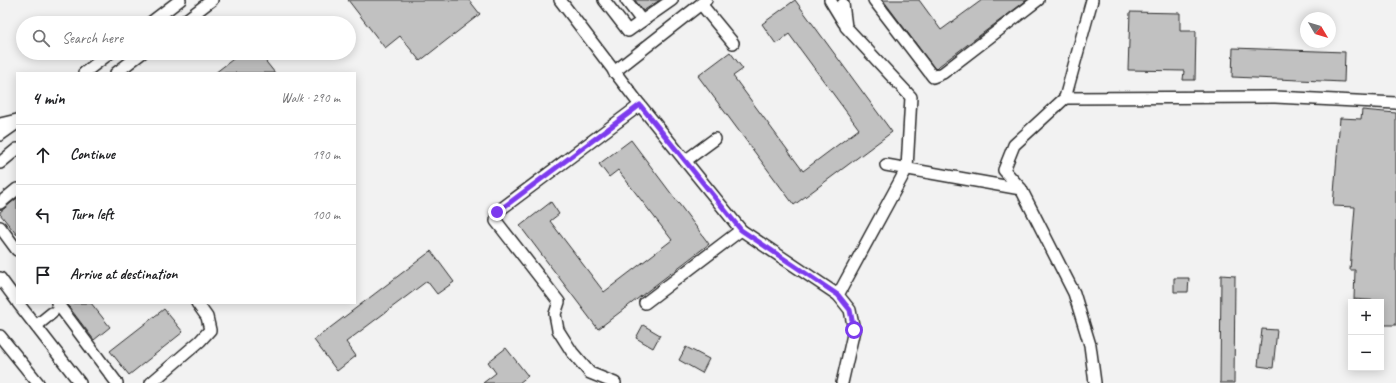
<!DOCTYPE html>
<html lang="en">
<head>
<meta charset="utf-8">
<style>
  :root { --surface:#fff; --page:#f2f2f2; --text:#202124; --muted:#757577; --line:#e0e0e0 }
  body { margin:0; font-family:Caveat,sans-serif; background:var(--page); color:var(--text) }
  .controls { position:absolute; right:12px; bottom:12px; display:grid; overflow:hidden; border-radius:0px; box-shadow:0 2px 10px #0003 }
  .controls button { width:36px; height:36px; display:grid; place-items:center; padding:0; border:0; border-bottom:1px solid var(--line); background:var(--surface); color:var(--text); font:20px sans-serif }
  .compass { position:absolute; left:1300px; top:12px; width:36px; height:36px; border-radius:50%; background:var(--surface); box-shadow:0 2px 10px #0003; rotate:128deg }
  .stop { position:absolute; width:12px; height:12px; margin:-9px; border:3px solid #7c3aed; border-radius:50%; background:#fff }
  .stop.end { background:#7c3aed; border-color:#fff; box-shadow:0 1px 4px #0008 }
  .list { margin:0; padding:0; list-style:none }
  h2 { display:flex; justify-content:space-between; align-items:center; height:52px; margin:0; padding:0 16px; font-size:17px }
  h2 small { font-size:13px; font-weight:400; color:var(--muted) }
  .list li { display:grid; grid-template-columns:26px 1fr auto; gap:12px; align-items:center; box-sizing:border-box; height:60px; padding:0 16px; border-top:1px solid var(--line) }
  .list b { display:block; font-size:15px; white-space:nowrap }
  .list em { font-size:13px; font-style:normal; color:var(--muted) }
  .icon { flex:none; width:22px; height:22px; fill:none; stroke:currentColor; stroke-width:2; stroke-linecap:round; stroke-linejoin:round }
  .map { position:relative; flex:none; width:1396px; height:383px; overflow:hidden }
  .search { position:absolute; background:var(--surface); box-shadow:0 2px 10px #0003; left:16px; top:16px; width:340px; height:44px; display:flex; align-items:center; gap:10px; box-sizing:border-box; padding:0 14px; border-radius:22px; color:var(--muted); font-size:15px }
  .panel { position:absolute; background:var(--surface); box-shadow:0 2px 10px #0003; left:16px; top:72px; width:340px; height:232px; border-radius:0px }
  .map>svg:first-child { display:block }
  .building { fill:#c1c1c1; stroke:#2b2b2b }
  .lines { fill:none; stroke-linecap:round; stroke-linejoin:round }
  .minor-casing { stroke:#2b2b2b; stroke-width:14 }
  .minor { stroke:#fff; stroke-width:11 }
  .route { stroke:#7c3aed; stroke-width:5 }
</style>
</head>
<body>
<div class="map">
<svg width="1396" height="383" viewBox="0 0 1396 383">
  <rect width="100%" height="100%" fill="#f2f2f2"/>
  <filter id="ink" filterUnits="userSpaceOnUse"><feTurbulence type="fractalNoise" baseFrequency=".025" numOctaves="2"/><feDisplacementMap in="SourceGraphic" scale="8" xChannelSelector="R" yChannelSelector="G"/><feConvolveMatrix kernelMatrix="1 2 1 2 8 2 1 2 1" color-interpolation-filters="sRGB"/></filter>
  <g filter="url(#ink)">
    <g class="building">
      <polygon points="348,0 469,0 480,14 420,61 400,36 385,48"/>
      <polygon points="635,0 660,0 643,11"/>
      <polygon points="795,0 892,132 794,205 698,76 730,52 743,69 733,76 803,171 859,129 789,34 776,44 762,24"/>
      <polygon points="883,0 919,0 941,30 982,0 1027,0 935,69"/>
      <polygon points="1130,12 1180,13 1180,31 1196,31 1195,80 1183,80 1184,71 1128,70"/>
      <polygon points="1233,48 1345,52 1344,82 1232,77"/>
      <polygon points="241,53 259,53 275,73 215,73"/>
      <polygon points="1362,110 1396,113 1396,325 1381,325 1381,301 1354,299 1355,270 1350,270 1355,207 1333,206 1340,118 1361,119"/>
      <polygon points="631,140 709,244 598,329 520,226 551,202 559,214 550,221 604,292 672,240 618,170 609,177 599,164"/>
      <polygon points="17,198 17,235 0,214 0,212"/>
      <polygon points="431,251 454,282 437,294 427,281 346,342 356,356 337,371 314,340"/>
      <polygon points="1221,275 1235,276 1234,383 1220,383"/>
      <polygon points="1174,278 1189,278 1188,292 1174,292"/>
      <polygon points="66,303 91,303 110,327 94,340"/>
      <polygon points="164,309 183,332 129,375 110,351"/>
      <polygon points="643,325 660,335 653,348 636,338"/>
      <polygon points="1262,329 1277,330 1273,368 1258,366"/>
      <polygon points="686,347 709,359 702,373 679,360"/>
      <polygon points="506,348 528,376 519,383 483,383 496,373 488,362"/>
    </g>
    <g class="lines">
      <g class="minor-casing">
        <g id="minor">
          <polyline points="560,0 640,105 741,230 838,295"/>
          <polyline points="604,0 628,31 642,21 626,0"/>
          <polyline points="830,0 844,23"/>
          <polyline points="874,0 933,77 943,73 1038,0"/>
          <polyline points="1092,0 1065,98 1275,97 1396,103"/>
          <polyline points="701,4 733,43"/>
          <polyline points="642,21 672,0"/>
          <polyline points="150,23 180,0"/>
          <polyline points="182,23 212,0"/>
          <polyline points="614,72 706,0"/>
          <polyline points="84,73 110,53"/>
          <polyline points="116,73 142,53"/>
          <polyline points="1065,98 1014,145 1004,170 1021,189 1074,293 1090,345 1095,383"/>
          <polyline points="0,124 17,120"/>
          <polyline points="0,135 17,123"/>
          <polyline points="685,161 715,139"/>
          <polyline points="0,163 17,149"/>
          <polyline points="886,165 1021,189"/>
          <polyline points="0,203 17,189"/>
          <polyline points="0,227 17,250"/>
          <polyline points="0,278 17,301"/>
          <polyline points="18,303 80,383"/>
          <polyline points="57,303 117,383"/>
          <polyline points="645,303 741,230"/>
          <polyline points="36,326 52,313"/>
          <polyline points="0,336 38,383"/>
          <polyline points="151,383 200,341 210,330 207,317 197,303"/>
          <polyline points="615,383 590,373 572,352 558,330 555,314 559,302 496,221 497,212 640,105"/>
          <polyline points="842,383 854,330 850,310 838,295 907,168 911,97 846,27 843,4"/>
        </g>
      </g>
      <use href="#minor" class="minor"/>
    </g>
  </g>
  <g class="lines" filter="url(#ink)">
    <polyline class="route" points="497,212 640,105 741,230 838,295 850,310 854,330"/>
  </g>
</svg>
<div class="controls">
<button>+</button>
<button>−</button>
</div>
<svg class="compass" viewBox="-18 -18 36 36"><path d="M0-13l5 13h-10z" fill="#e53935"/><path d="M0 13l5-13h-10z" fill="#757577"/></svg>
<div class="stop" style="left:854px;top:330px"></div>
<div class="stop end" style="left:497px;top:212px"></div>
<div class="search"><svg class="icon" aria-label="search" viewBox="0 0 24 24"><circle cx="10" cy="10" r="6"/><path d="M15 15l6 6"/></svg>Search here</div>
<section class="panel">
<h2>4 min<small>Walk · 290 m</small></h2>
<ul class="list">
<li><svg class="icon" aria-label="ahead" viewBox="0 0 24 24"><path d="M12 20V5M6 11l6-6 6 6"/></svg><div><b>Continue</b></div><em>190 m</em></li>
<li><svg class="icon" aria-label="left" viewBox="0 0 24 24"><path d="M17 20v-9H6M10 6l-5 5 5 5"/></svg><div><b>Turn left</b></div><em>100 m</em></li>
<li><svg class="icon" aria-label="arrive" viewBox="0 0 24 24"><path d="M6 21V4h12l-3 4 3 4H6"/></svg><div><b>Arrive at destination</b></div></li>
</ul>
</section>
</div>
</body>
</html>
